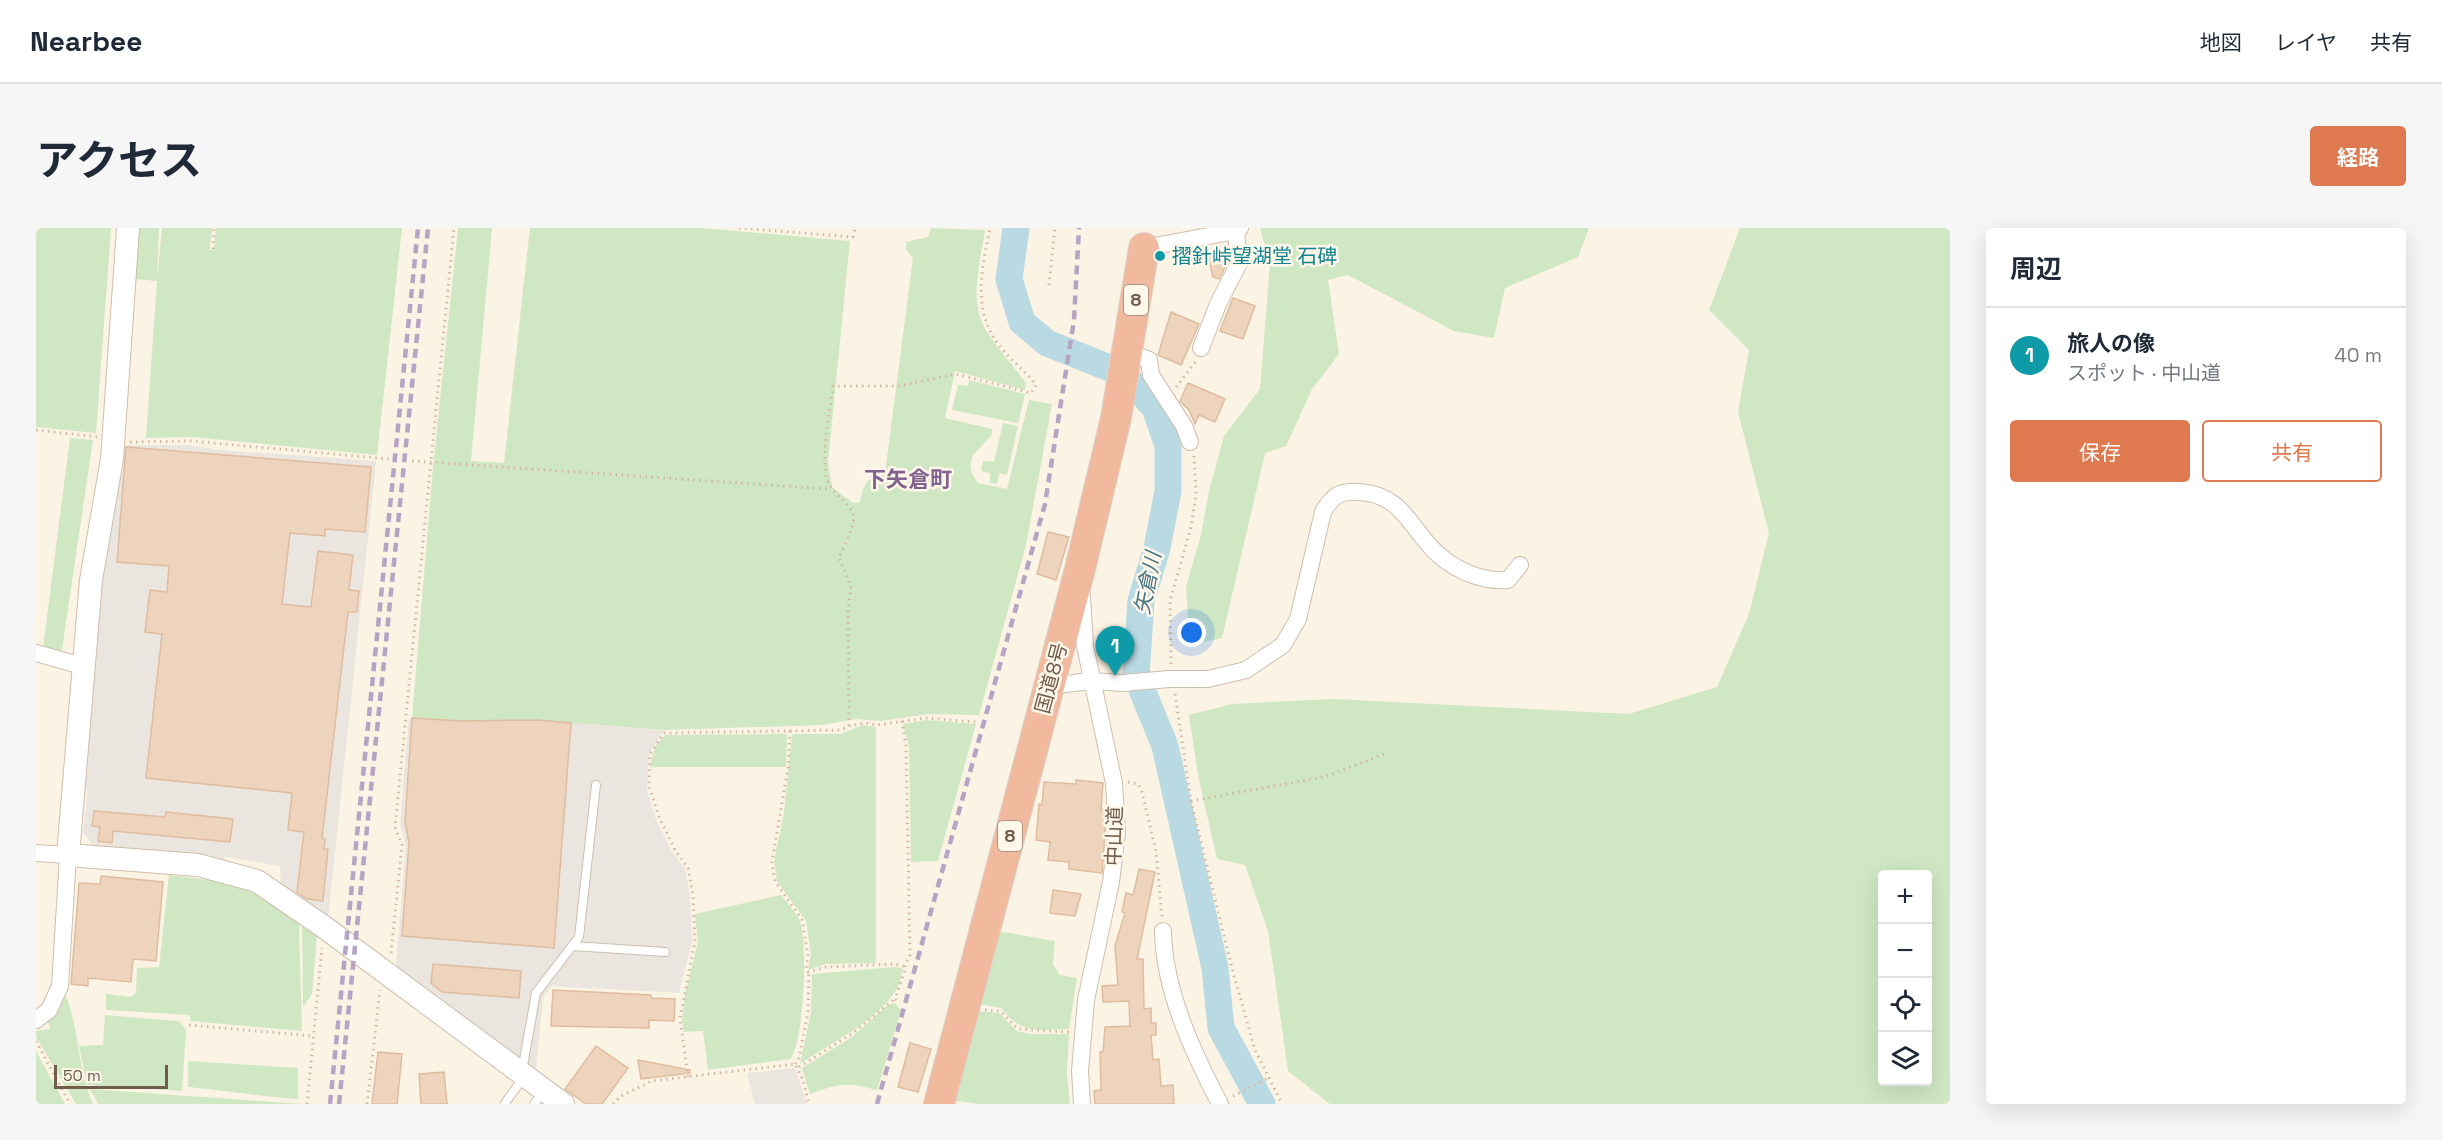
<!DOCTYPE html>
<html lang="ja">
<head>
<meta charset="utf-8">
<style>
  :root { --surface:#fff; --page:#f6f6f7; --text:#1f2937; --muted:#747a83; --line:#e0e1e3; --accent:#de7950 }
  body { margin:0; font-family:"Space Grotesk","Noto Sans JP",sans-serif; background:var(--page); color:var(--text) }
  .controls { position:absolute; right:18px; bottom:18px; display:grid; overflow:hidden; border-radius:6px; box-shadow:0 6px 24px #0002 }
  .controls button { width:54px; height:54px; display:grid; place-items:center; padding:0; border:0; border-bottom:2px solid var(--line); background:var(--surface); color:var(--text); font:30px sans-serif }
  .scale { position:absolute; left:18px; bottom:15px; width:114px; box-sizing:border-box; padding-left:6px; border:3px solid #715b4b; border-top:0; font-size:16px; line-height:21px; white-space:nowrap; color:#715b4b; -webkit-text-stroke:4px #fef7ea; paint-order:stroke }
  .you { position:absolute; left:1156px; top:405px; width:21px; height:21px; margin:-15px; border:4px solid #fff; border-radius:50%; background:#1a73e8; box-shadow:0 0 0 9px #1a73e833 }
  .badge { display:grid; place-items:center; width:39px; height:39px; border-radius:50%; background:var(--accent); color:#fff; font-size:20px; font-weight:700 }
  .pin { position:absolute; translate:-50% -50px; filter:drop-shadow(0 2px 3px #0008) }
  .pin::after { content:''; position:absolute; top:32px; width:21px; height:18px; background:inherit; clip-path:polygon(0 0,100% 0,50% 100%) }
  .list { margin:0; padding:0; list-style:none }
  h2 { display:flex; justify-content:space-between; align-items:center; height:78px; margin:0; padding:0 24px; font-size:26px }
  h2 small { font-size:20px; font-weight:400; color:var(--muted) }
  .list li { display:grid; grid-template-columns:39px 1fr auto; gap:18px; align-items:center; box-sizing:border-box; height:96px; padding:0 24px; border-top:2px solid var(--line) }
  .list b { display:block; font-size:22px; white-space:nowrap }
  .list p { margin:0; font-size:20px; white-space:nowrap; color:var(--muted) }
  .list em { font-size:20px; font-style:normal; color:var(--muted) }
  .actions { display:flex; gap:12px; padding:18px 24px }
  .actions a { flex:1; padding:14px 0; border:2px solid var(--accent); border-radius:6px; text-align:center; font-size:21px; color:var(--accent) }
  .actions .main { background:var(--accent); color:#fff }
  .icon { flex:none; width:33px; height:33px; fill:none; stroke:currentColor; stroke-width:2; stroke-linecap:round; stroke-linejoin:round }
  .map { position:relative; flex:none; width:1914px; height:876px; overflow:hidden; border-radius:6px }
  header { display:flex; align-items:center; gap:36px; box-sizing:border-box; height:84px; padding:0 30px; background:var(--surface); border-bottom:2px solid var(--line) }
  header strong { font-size:28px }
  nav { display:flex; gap:33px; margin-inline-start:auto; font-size:21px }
  .intro { display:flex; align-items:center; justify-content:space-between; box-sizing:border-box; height:144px; padding:0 36px }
  h1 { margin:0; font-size:42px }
  .button { padding:15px 27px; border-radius:6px; background:var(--accent); color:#fff; font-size:21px; font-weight:700 }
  main { display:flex; gap:36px; padding:0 36px }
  aside { flex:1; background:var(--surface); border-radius:6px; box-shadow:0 6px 24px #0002 }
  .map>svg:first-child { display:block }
  .industrial { fill:#eae5de }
  .green { fill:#cfe7c3; fill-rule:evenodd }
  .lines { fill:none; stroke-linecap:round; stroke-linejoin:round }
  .river { stroke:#badae3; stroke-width:27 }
  .building { fill:#eed4bd; stroke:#e0bc9f; stroke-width:1.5 }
  .lane-casing { stroke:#cebeae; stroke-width:10 }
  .street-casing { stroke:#cebeae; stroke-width:18 }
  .secondary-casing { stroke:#d0beab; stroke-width:24 }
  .highway-casing { stroke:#dad4d0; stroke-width:32 }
  .path { stroke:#d3b8a1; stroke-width:3; stroke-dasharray:1.5 4.5; stroke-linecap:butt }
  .lane { stroke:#fff; stroke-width:8 }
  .street { stroke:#fff; stroke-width:16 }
  .secondary { stroke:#fff; stroke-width:22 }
  .highway { stroke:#f1ba9e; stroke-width:30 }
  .rail { stroke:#b7a3c3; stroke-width:4.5; stroke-dasharray:9 6; stroke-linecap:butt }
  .culture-dot { fill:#0f9aa8; stroke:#fef7ea; stroke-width:2 }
  .labels { text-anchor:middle; stroke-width:5; stroke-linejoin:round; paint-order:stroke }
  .shield { fill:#fef7ea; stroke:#9b8a7b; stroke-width:1.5 }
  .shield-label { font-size:18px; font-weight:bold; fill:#715b4b }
  .culture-label { font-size:20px; fill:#0d838f; stroke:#fef7ea; text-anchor:start }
  .street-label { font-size:20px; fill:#715b4b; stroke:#fef7ea }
  .water-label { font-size:21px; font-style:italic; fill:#477584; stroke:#fef7ea }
  .quarter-label { font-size:22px; font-weight:bold; fill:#82638d; stroke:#fef7ea }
</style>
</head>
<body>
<header>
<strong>Nearbee</strong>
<nav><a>地図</a><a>レイヤ</a><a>共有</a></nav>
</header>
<div class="intro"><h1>アクセス</h1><a class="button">経路</a></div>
<main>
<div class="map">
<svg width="1914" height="876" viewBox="0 0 1914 876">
  <rect width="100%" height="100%" fill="#fbf3e4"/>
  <g class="industrial">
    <polygon points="88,217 153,217 182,222 340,233 292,691 245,657 244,638 196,630 189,629 188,633 59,619 47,605 52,561 46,561 62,376"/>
    <polygon points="373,490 424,493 501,492 628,502 613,526 611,561 619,589 636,624 649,641 654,667 656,714 643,765 516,758 507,769 500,842 360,739 370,617 364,597"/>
    <polygon points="759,840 771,876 719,876 711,845"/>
  </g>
  <g class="green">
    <polygon points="0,0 75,0 60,205 0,199"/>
    <polygon points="102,0 123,0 121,52 126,0 176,0 174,21 178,22 180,0 366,0 341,227 157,209 110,210 121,53 99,51"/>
    <path d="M422,0h34l-21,233 33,2 26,-235h171l149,13 -22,221 4,25 21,16 7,-1c4,-18 6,-25 25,-29l28,-215 -7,-8v-8l22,-5 3,-9 54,2c-4,29 -16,68 -1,97 11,19 29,38 42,56l-1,7 -70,-19 -10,47 47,11v6c-14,16 -32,24 -14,48l29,6 22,-89 23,4 -26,141 -47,170 -51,-1 -47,7 -25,-2 -35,6 -157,5 -127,-10 -77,1 -48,-3 21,-251z"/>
    <polygon points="1224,0 1553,0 1542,29 1469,60 1458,110 1418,103 1312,47 1292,52 1303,126 1276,161 1250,218 1229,225 1186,410 1169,414 1153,408 1150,359 1165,307 1173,263 1188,208 1224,161 1234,36"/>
    <path d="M1704,0h210v876h-620l-42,-33 -20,-140 -23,-66 -28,-6 -19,-84 -9,-60 43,-11 101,-5 296,15 88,-27 32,-73 20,-81 -31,-121 11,-62 -40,-40zM1892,646v208h-46v-208z"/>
    <polygon points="933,152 989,166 982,195 916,182 922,157 932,158"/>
    <polygon points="967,195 982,198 971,247 963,245 961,256 954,255 954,245 945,243 947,233 958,234"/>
    <polygon points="34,210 57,212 25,428 7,420"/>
    <polygon points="890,492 940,496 902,633 875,634 873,519 867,496"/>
    <polygon points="827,497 840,499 840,735 789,736 772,742 775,726 770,693 741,653 738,633 748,585 756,506 805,506"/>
    <polygon points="751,506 750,539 614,539 619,519 629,507"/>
    <path d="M133,647c31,4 64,6 92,22 13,7 25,19 38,27l3,107 -112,-10v-6l-84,-5v-16l25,3 5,-4 1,-25 22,-1z"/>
    <path d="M745,667c6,8 15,17 19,27 8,20 4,123 -10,137l-82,11 -5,-39 -19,1 -2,-13 3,-25 13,-52 -3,-28z"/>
    <polygon points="266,697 281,707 276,766 267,779"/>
    <path d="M962,703l57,10 -2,23 7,11 17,3 -8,51c-31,1 -47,6 -68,-21l-22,-4z"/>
    <path d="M859,739l7,1c3,40 -74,76 -102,96l11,-51 1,-39z"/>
    <path d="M29,766c15,35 12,75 28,110h-17l-40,-67v-6l14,-2 -2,-8 9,-9z"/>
    <path d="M858,775l7,7 -24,80c-33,-8 -36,-7 -67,4l-8,-26 50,-31 36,-32z"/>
    <polygon points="940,783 963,785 981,803 994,806 1033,806 1031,846 1034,876 943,876 916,872"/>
    <polygon points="69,787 143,793 150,802 146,863 51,857 43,818 67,817"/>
    <polygon points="0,823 29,876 0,876"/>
    <path d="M152,833l110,7v31c-37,-2 -73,-9 -110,-12z"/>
    <polygon points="54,861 267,876 62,876"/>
  </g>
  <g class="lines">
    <polyline class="river" points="980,0 973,51 986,94 1011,115 1076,141 1098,157 1119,180 1132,218 1132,263 1121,320 1105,373 1100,447 1129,518 1179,740 1185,800 1226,876"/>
  </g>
  <g class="building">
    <polygon points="1191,24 1192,33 1183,51 1177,49 1172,29"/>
    <polygon points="1197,70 1219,78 1207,111 1184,103"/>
    <polygon points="1135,84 1163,96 1145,137 1122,127"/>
    <polygon points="1152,155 1189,171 1179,194 1163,187 1159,196 1153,182 1144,173"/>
    <polygon points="90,219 335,239 329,304 289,301 289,308 254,305 246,376 275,379 282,323 317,327 313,362 323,363 321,384 312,384 286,610 289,611 288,621 292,621 287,673 271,671 261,664 268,604 252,602 256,565 110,550 126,406 109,404 114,362 131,364 133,338 81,334"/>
    <polygon points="1012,304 1033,309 1020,352 1001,346"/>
    <polygon points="376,490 424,493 501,492 535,495 518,720 366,708 373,615 369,594"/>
    <polygon points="1040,552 1067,555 1065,582 1069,582 1070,591 1066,645 1033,641 1033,634 1012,632 1014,614 1000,612 1003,576 1006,577 1008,554 1040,556"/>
    <polygon points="58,583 129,589 130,584 197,591 194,614 77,603 76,615 62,613 64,599 56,598"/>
    <polygon points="1103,641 1119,644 1101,731 1107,731 1108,781 1115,780 1115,795 1120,795 1120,807 1115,807 1117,832 1123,831 1125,858 1137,857 1138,876 1059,876 1058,863 1065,862 1064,824 1067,824 1069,799 1094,798 1093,773 1067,774 1066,758 1082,757 1079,718 1089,685 1086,684 1090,665 1097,667"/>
    <polygon points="65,648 127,654 120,733 97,731 95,754 52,750 52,758 35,756 43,655 64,656"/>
    <polygon points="1017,662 1045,666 1039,688 1014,685"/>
    <polygon points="397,736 485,743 483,770 406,764 395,755"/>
    <polygon points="517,762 615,767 615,770 639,771 638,793 613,792 613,800 515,798"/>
    <polygon points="874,815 895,821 882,864 862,859"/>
    <polygon points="560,818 592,840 566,876 550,876 529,861"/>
    <polygon points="342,824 366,826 361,876 336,876"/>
    <polygon points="602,832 654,842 654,845 605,851"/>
    <polygon points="408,844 411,876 385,876 383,846"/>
  </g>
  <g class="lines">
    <g class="lane-casing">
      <g id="lane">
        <polyline points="536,718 629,724"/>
        <polyline points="486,843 500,765 543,709 560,557"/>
        <polyline points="469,875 488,849"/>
        <polyline points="498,876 508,863"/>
      </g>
    </g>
    <g class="street-casing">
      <g id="street">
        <polyline points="1108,20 1200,3 1204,0"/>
        <polyline points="1165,120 1182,76 1203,35 1200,3"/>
        <polyline points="1092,124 1113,132 1115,147 1148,198 1154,214"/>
        <polyline points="1046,368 1049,418 1078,555 1081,604 1075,654 1050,772 1044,843 1046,876"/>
        <polyline points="0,425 46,438"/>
        <path d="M1013,458l41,-5 33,2 46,-4h39l38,-9 37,-25 15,-26 25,-107c9,-16 17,-22 37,-20 45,3 50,39 80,64 19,16 44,26 68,24l12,-15"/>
        <polyline points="0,625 32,627 24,758 13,782 0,792"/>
        <path d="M1127,703c1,60 30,121 57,173"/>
      </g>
    </g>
    <g class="secondary-casing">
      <polyline id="secondary" points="92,0 76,231 55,352 32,627 162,637 221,653 288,699 527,876"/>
    </g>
    <g class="highway-casing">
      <polyline id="highway" points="903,876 1044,341 1080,190 1108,20"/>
    </g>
    <g class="path">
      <polyline points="703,0 817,9 819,0"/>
      <polyline points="177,21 178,0"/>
      <polyline points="1013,57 1019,0"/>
      <polyline points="1140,159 1160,133"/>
      <polyline points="0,202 61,209"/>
      <polyline points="94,214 155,213 353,231"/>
      <polyline points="376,233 793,261"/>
      <polyline points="1135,436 1134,373 1155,299 1160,267 1158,228"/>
      <polyline points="1139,466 1155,573 1197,744 1219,822 1246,876"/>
      <polyline points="866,493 870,518 874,727 868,740"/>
      <path d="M813,498l-1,-116 3,-24 -12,-28c4,-11 11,-23 14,-34 5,-21 -24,-26 -27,-50 -4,-28 4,-60 7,-88h66l57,-12 75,19 5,-8c-11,-15 -27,-26 -38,-41 -26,-35 -16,-76 -8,-116"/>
      <polyline points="754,503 752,540 736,634 739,653 766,692 772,727 770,742 772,744 790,739 858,736 867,738 869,742 859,771 863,776"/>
      <polyline points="1092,554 1102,556 1106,564 1120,623 1126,689"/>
      <polyline points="1155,573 1288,549 1351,525"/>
      <polyline points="355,725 366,617 359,599 418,0"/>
      <polyline points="949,782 964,783 982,801 1033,804"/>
      <polyline points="153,797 278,808"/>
      <polyline points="0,813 34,876"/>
      <polyline points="759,836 763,830 772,784 773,744"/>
      <polyline points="763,839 814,807 859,771"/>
      <polyline points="652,849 644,790 659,713 657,667 652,640 639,622 623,589 613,558 614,526 628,505 805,502 813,498 830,495 841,497 889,490 940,494"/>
      <polyline points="1197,868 1233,850"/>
      <polyline points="271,876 286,720"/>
      <polyline points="331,876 344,762"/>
      <polyline points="577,876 585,868 616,853 759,836 767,852 773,876"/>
    </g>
    <use href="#lane" class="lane"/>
    <use href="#street" class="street"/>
    <use href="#secondary" class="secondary"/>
    <use href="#highway" class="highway"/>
    <g class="rail">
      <polyline points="294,876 382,0"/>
      <polyline points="303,876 392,0"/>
      <polyline points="841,876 1009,276 1038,92 1043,0"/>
    </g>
  </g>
  <circle class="culture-dot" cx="1124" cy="28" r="6"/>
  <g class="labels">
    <g class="shield">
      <rect x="1088" y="57" width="24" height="30" rx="4.5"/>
      <rect x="962" y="593" width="24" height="30" rx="4.5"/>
    </g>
    <g class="shield-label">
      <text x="1100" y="78">8</text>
      <text x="974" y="614">8</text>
    </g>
    <g class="culture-label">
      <text x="1136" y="35">摺針峠望湖堂 石碑</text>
    </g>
    <g class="street-label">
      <text transform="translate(1015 450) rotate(-75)" y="7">国道8号</text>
      <text transform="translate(1078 608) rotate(-88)" y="7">中山道</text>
    </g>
    <g class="water-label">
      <text transform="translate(1112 355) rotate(-79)" y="7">矢倉川</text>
    </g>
    <g class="quarter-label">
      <text x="872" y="259">下矢倉町</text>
    </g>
  </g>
</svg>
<div class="controls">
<button>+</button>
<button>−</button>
<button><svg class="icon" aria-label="locate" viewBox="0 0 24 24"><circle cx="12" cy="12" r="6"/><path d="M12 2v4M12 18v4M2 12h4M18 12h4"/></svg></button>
<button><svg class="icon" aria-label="layers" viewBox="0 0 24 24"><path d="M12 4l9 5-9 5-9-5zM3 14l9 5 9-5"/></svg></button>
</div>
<div class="scale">50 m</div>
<div class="you"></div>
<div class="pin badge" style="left:1079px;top:448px;background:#0f9aa8">1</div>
</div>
<aside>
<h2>周辺<small></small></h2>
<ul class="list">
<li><span class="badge" style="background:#0f9aa8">1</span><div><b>旅人の像</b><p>スポット · 中山道</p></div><em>40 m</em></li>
</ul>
<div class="actions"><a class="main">保存</a><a>共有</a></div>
</aside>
</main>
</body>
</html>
